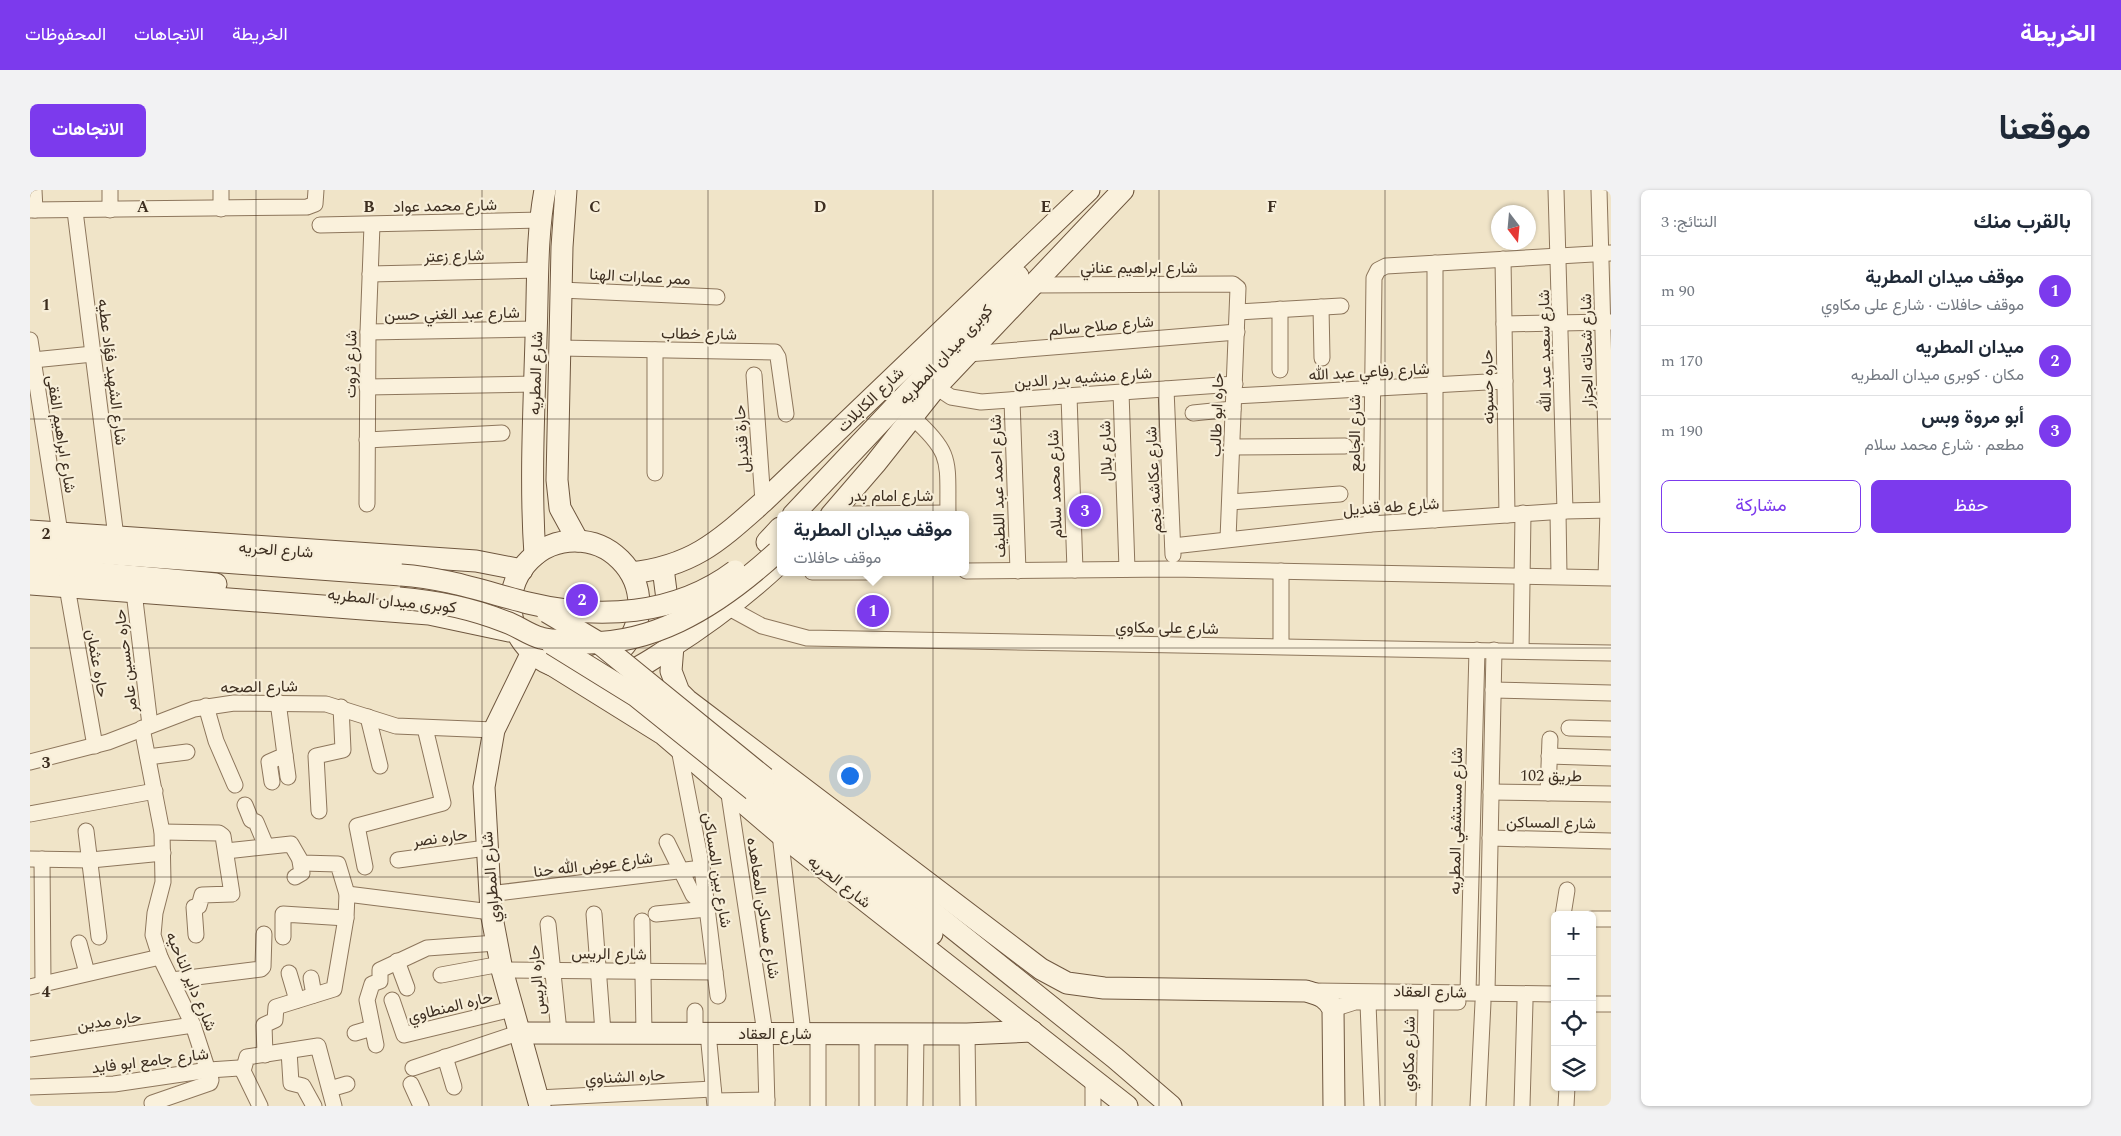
<!DOCTYPE html>
<html lang="ar">
<head>
<meta charset="utf-8">
<style>
  :root { --surface:#fff; --page:#f2f2f3; --text:#1f2937; --muted:#747a83; --line:#e0e1e3; --accent:#7c3aed }
  body { margin:0; font-family:Spectral,Vazirmatn,serif; background:var(--page); color:var(--text); direction:rtl }
  .controls { position:absolute; right:15px; bottom:15px; display:grid; overflow:hidden; border-radius:8px; box-shadow:0 1px 4px #0004 }
  .controls button { width:45px; height:45px; display:grid; place-items:center; padding:0; border:0; border-bottom:1px solid var(--line); background:var(--surface); color:var(--text); font:25px sans-serif }
  .compass { position:absolute; left:1461px; top:15px; width:45px; height:45px; border-radius:50%; background:var(--surface); box-shadow:0 1px 4px #0004; rotate:164deg }
  .you { position:absolute; left:819px; top:585px; width:18px; height:18px; margin:-12px; border:4px solid #fff; border-radius:50%; background:#1a73e8; box-shadow:0 0 0 8px #1a73e833 }
  .badge { display:grid; place-items:center; width:32px; height:32px; border-radius:50%; background:var(--accent); color:#fff; font-size:16px; font-weight:700 }
  .pin { position:absolute; translate:-50% -50%; border:2px solid #fff; box-shadow:0 1px 5px #0006 }
  .popup { position:absolute; left:747px; top:321px; width:192px; height:65px; box-sizing:border-box; display:grid; place-content:center; border-radius:8px; background:var(--surface); filter:drop-shadow(0 1px 4px #0005); font-size:16px; white-space:nowrap; color:var(--muted) }
  .popup b { font-size:19px; color:var(--text) }
  .popup::after { content:''; position:absolute; left:50%; top:100%; margin-left:-10px; border:10px solid transparent; border-top-color:var(--surface) }
  .list { margin:0; padding:0; list-style:none }
  h2 { display:flex; justify-content:space-between; align-items:center; height:65px; margin:0; padding:0 20px; font-size:21px }
  h2 small { font-size:16px; font-weight:400; color:var(--muted) }
  .list li { display:grid; grid-template-columns:32px 1fr auto; gap:15px; align-items:center; box-sizing:border-box; height:70px; padding:0 20px; border-top:1px solid var(--line) }
  .list b { display:block; font-size:19px; white-space:nowrap }
  .list p { margin:0; font-size:16px; white-space:nowrap; color:var(--muted) }
  .list em { font-size:16px; font-style:normal; color:var(--muted) }
  .actions { display:flex; gap:10px; padding:15px 20px }
  .actions a { flex:1; padding:11px 0; border:1px solid var(--accent); border-radius:8px; text-align:center; font-size:18px; color:var(--accent) }
  .actions .main { background:var(--accent); color:#fff }
  .icon { flex:none; width:28px; height:28px; fill:none; stroke:currentColor; stroke-width:2; stroke-linecap:round; stroke-linejoin:round }
  .map { position:relative; flex:none; width:1581px; height:916px; overflow:hidden; direction:ltr; border-radius:8px }
  header { display:flex; align-items:center; gap:30px; box-sizing:border-box; height:70px; padding:0 25px; background:var(--accent); color:#fff }
  header strong { font-size:24px }
  nav { display:flex; gap:28px; margin-inline-start:auto; font-size:18px }
  .intro { display:flex; align-items:center; justify-content:space-between; box-sizing:border-box; height:120px; padding:0 30px }
  h1 { margin:0; font-size:35px }
  .button { padding:12px 22px; border-radius:8px; background:var(--accent); color:#fff; font-size:18px; font-weight:700 }
  main { display:flex; gap:30px; padding:0 30px }
  aside { flex:1; background:var(--surface); border-radius:8px; box-shadow:0 1px 4px #0004 }
  .map>svg:first-child { display:block }
  .lines { fill:none; stroke-linecap:round; stroke-linejoin:round }
  .street-casing { stroke:#8d765c; stroke-width:17 }
  .secondary-casing { stroke:#6f573f; stroke-width:23 }
  .street { stroke:#faf1dc; stroke-width:15 }
  .secondary { stroke:#faf1dc; stroke-width:21 }
  .secondary-bridge-casing { stroke:#6f573f; stroke-width:23; stroke-linecap:butt }
  .secondary-bridge { stroke:#faf1dc; stroke-width:21 }
  .grid { fill:none; stroke:#3d2e20; stroke-width:1; stroke-opacity:0.55 }
  .labels { text-anchor:middle; stroke-width:4.5; stroke-linejoin:round; paint-order:stroke }
  .street-label { font-size:16px; fill:#3d2e20; stroke:#f7eed8 }
  .grid-label { font-size:16px; text-anchor:middle; font-weight:bold; fill:#3d2e20; stroke:#f7eed8; stroke-width:4.5; stroke-linejoin:round; paint-order:stroke }
</style>
</head>
<body>
<header>
<strong>الخريطة</strong>
<nav><a>الخريطة</a><a>الاتجاهات</a><a>المحفوظات</a></nav>
</header>
<div class="intro"><h1>موقعنا</h1><a class="button">الاتجاهات</a></div>
<main>
<aside>
<h2>بالقرب منك<small>النتائج: 3</small></h2>
<ul class="list">
<li><span class="badge">1</span><div><b>موقف ميدان المطرية</b><p>موقف حافلات · شارع على مكاوي</p></div><em>90 m</em></li>
<li><span class="badge">2</span><div><b>ميدان المطريه</b><p>مكان · كوبرى ميدان المطريه</p></div><em>170 m</em></li>
<li><span class="badge">3</span><div><b>أبو مروة وبس</b><p>مطعم · شارع محمد سلام</p></div><em>190 m</em></li>
</ul>
<div class="actions"><a class="main">حفظ</a><a>مشاركة</a></div>
</aside>
<div class="map">
<svg width="1581" height="916" viewBox="0 0 1581 916">
  <rect width="100%" height="100%" fill="#f0e4c8"/>
  <g class="lines">
    <g class="street-casing">
      <g id="street">
        <polyline points="4,0 5,20"/>
        <polyline points="191,0 191,19"/>
        <polyline points="1526,0 1535,321"/>
        <polyline points="1569,0 1578,320 1576,387"/>
        <polyline points="0,20 277,17 285,14 286,0"/>
        <polyline points="80,20 80,0"/>
        <polyline points="45,21 86,347"/>
        <polyline points="290,35 512,30"/>
        <polyline points="1473,69 1477,325"/>
        <polyline points="340,84 508,80"/>
        <polyline points="1004,95 1203,94 1208,98 1198,349"/>
        <polyline points="531,100 687,107"/>
        <polyline points="1291,117 1292,168"/>
        <polyline points="1250,119 1250,180"/>
        <polyline points="1208,122 1311,116"/>
        <polyline points="1474,134 1581,132"/>
        <polyline points="338,142 506,139"/>
        <polyline points="0,150 30,343"/>
        <polyline points="529,158 745,162 748,167 756,224"/>
        <polyline points="938,164 1207,142"/>
        <polyline points="3,170 63,164"/>
        <polyline points="724,185 733,312"/>
        <polyline points="337,197 505,194"/>
        <polyline points="906,197 921,207 951,212 1205,194"/>
        <polyline points="1136,199 1143,365"/>
        <polyline points="1091,202 1097,379"/>
        <polyline points="1039,206 1045,380"/>
        <polyline points="1204,206 1475,191"/>
        <polyline points="982,210 988,381"/>
        <polyline points="1163,223 1203,219"/>
        <path d="M882,227c42,37 35,45 36,98"/>
        <polyline points="337,250 472,243"/>
        <polyline points="1202,257 1315,256"/>
        <polyline points="625,283 625,160"/>
        <polyline points="1200,312 1310,304"/>
        <polyline points="337,314 338,142 342,35"/>
        <polyline points="805,321 821,324 918,323"/>
        <polyline points="1528,322 1529,386"/>
        <polyline points="1405,330 1405,73"/>
        <polyline points="1341,334 1344,88 1348,80 1356,76 1581,63"/>
        <polyline points="1143,356 1341,334 1535,321 1581,320"/>
        <polyline points="936,381 1142,379 1581,388"/>
        <polyline points="782,382 841,382"/>
        <polyline points="37,397 65,556"/>
        <polyline points="104,402 120,535"/>
        <polyline points="699,418 732,436 777,448 1581,463"/>
        <polyline points="1251,456 1251,381"/>
        <polyline points="1491,461 1493,323"/>
        <polyline points="1463,500 1581,503"/>
        <polyline points="176,516 186,551 205,595"/>
        <polyline points="338,527 350,576"/>
        <polyline points="112,538 132,642 133,692 125,723 123,745 130,767 163,835 181,890 180,893 122,913"/>
        <polyline points="1539,538 1581,539"/>
        <polyline points="649,559 672,678 688,806"/>
        <polyline points="255,565 258,587"/>
        <polyline points="1519,566 1581,568"/>
        <polyline points="118,567 157,562"/>
        <polyline points="0,572 78,552 164,519 204,513 296,514 366,536 464,540"/>
        <polyline points="242,592 239,572 255,565 248,512"/>
        <polyline points="698,598 735,843 737,916"/>
        <polyline points="1461,602 1581,604"/>
        <polyline points="1518,603 1520,549"/>
        <polyline points="215,615 221,630 226,632 236,656"/>
        <polyline points="289,621 286,566 313,560 311,517"/>
        <polyline points="0,624 125,601"/>
        <polyline points="56,641 69,747"/>
        <polyline points="132,642 189,643 193,646 202,704 172,705 169,716 164,717 166,745"/>
        <polyline points="750,644 773,843"/>
        <polyline points="1460,648 1581,651"/>
        <polyline points="637,652 663,705 677,717"/>
        <polyline points="196,661 261,654 272,673 308,674 317,704 316,728 304,799 246,817 245,830 234,835 235,865"/>
        <polyline points="0,669 61,670 133,663"/>
        <polyline points="12,669 13,794"/>
        <polyline points="368,670 456,658"/>
        <polyline points="335,677 327,636 413,613 395,538"/>
        <polyline points="265,687 272,683 270,671"/>
        <polyline points="317,704 461,722"/>
        <polyline points="459,704 672,678"/>
        <polyline points="564,724 573,842"/>
        <polyline points="626,724 677,719"/>
        <polyline points="1533,725 1537,700"/>
        <polyline points="1562,729 1581,729"/>
        <polyline points="612,731 614,842"/>
        <polyline points="518,734 529,842"/>
        <polyline points="253,747 253,724 316,728"/>
        <polyline points="49,753 57,783"/>
        <polyline points="367,771 377,798"/>
        <polyline points="472,780 685,782"/>
        <polyline points="259,783 267,810"/>
        <polyline points="411,785 471,774"/>
        <polyline points="281,788 284,805"/>
        <polyline points="142,790 231,779 233,777 234,744"/>
        <polyline points="0,797 130,767"/>
        <polyline points="1284,801 1525,804"/>
        <polyline points="1438,802 1447,460"/>
        <polyline points="1457,802 1464,460"/>
        <polyline points="362,810 374,845 482,819"/>
        <polyline points="1338,813 1342,916"/>
        <polyline points="1562,814 1581,814"/>
        <polyline points="1303,819 1325,812 1428,812"/>
        <polyline points="665,821 665,843"/>
        <polyline points="325,843 342,838"/>
        <polyline points="678,843 685,916"/>
        <polyline points="788,843 788,916"/>
        <polyline points="837,843 837,916"/>
        <polyline points="937,844 938,916"/>
        <polyline points="346,855 337,810 342,794 350,791 350,780 397,758 466,753"/>
        <polyline points="0,859 163,835"/>
        <polyline points="259,861 261,893 273,896 284,916"/>
        <polyline points="415,867 424,897"/>
        <polyline points="383,878 488,843"/>
        <polyline points="213,881 217,867 288,856 304,916"/>
        <polyline points="213,881 230,916"/>
        <polyline points="381,894 391,916"/>
        <polyline points="0,897 84,894 179,880 209,878 213,881"/>
        <polyline points="300,899 317,894"/>
        <polyline points="508,908 683,899"/>
        <polyline points="685,911 737,910"/>
        <polyline points="885,916 886,844"/>
        <polyline points="1063,916 1063,890"/>
        <polyline points="1394,916 1396,812"/>
        <polyline points="1448,916 1453,812"/>
        <polyline points="1492,916 1495,812"/>
        <polyline points="1536,916 1537,897"/>
      </g>
    </g>
    <g class="secondary-casing">
      <g id="secondary">
        <polyline points="536,0 532,57 527,290 530,318 548,351"/>
        <polyline points="763,325 988,86"/>
        <polyline points="801,325 845,274 906,197 1093,0"/>
        <polyline points="0,341 446,371 492,380"/>
        <circle cx="545" cy="415" r="64"/>
        <polyline points="737,352 750,338"/>
        <polyline points="0,358 371,385"/>
        <path d="M505,365c-5,-72 -1,-144 1,-217 2,-49 0,-100 9,-148"/>
        <polyline points="0,377 186,394"/>
        <path d="M633,378l10,78 -2,25 8,21 8,8 354,269 26,14 37,5 202,3c13,4 20,5 27,18l1,97"/>
        <path d="M601,383c62,-7 88,-32 132,-71l326,-312"/>
        <polyline points="0,394 399,424 479,441"/>
        <polyline points="502,462 464,540 454,597 461,722 472,780 510,916"/>
        <polyline points="519,473 633,544 750,644 1097,916"/>
        <path d="M588,486c18,-5 34,-17 50,-27 41,-26 77,-53 112,-86"/>
        <polyline points="735,588 1085,868 1141,916"/>
        <polyline points="723,600 902,744"/>
        <polyline points="488,843 937,844 1002,841"/>
      </g>
    </g>
    <use href="#street" class="street"/>
    <use href="#secondary" class="secondary"/>
    <g class="secondary-bridge-casing">
      <g id="secondary-bridge">
        <path d="M371,385c45,3 84,17 127,28 70,17 147,13 207,-32"/>
        <path d="M369,408c37,3 72,10 107,24 12,4 23,13 35,16 7,2 15,2 22,3 83,12 155,-35 214,-89"/>
        <polyline points="517,422 569,453 735,588"/>
        <polyline points="522,454 606,506 723,600"/>
      </g>
    </g>
    <use href="#secondary-bridge" class="secondary-bridge"/>
  </g>
  <path class="grid" d="M226,0v916M452,0v916M678,0v916M903,0v916M1129,0v916M1355,0v916M0,229h1581M0,458h1581M0,687h1581"/>
  <g class="labels">
    <g class="street-label">
      <text transform="translate(415 15) rotate(-1)" y="6">شارع محمد عواد</text>
      <text transform="translate(424 65) rotate(-2)" y="6">شارع زعتر</text>
      <text x="1109" y="83">شارع ابراهيم عناني</text>
      <text transform="translate(610 86) rotate(3)" y="6">ممر عمارات الهنا</text>
      <text transform="translate(422 123) rotate(-1)" y="6">شارع عبد الغني حسن</text>
      <text transform="translate(1071 135) rotate(-5)" y="6">شارع صلاح سالم</text>
      <text transform="translate(669 143) rotate(1)" y="6">شارع خطاب</text>
      <text transform="translate(1514 161) rotate(-91)" y="6">شارع سعيد عبد الله</text>
      <text transform="translate(1556 161) rotate(-91)" y="6">شارع شحاته الجزار</text>
      <text transform="translate(915 164) rotate(-47)" y="6">كوبرى ميدان المطريه</text>
      <text transform="translate(320 174) rotate(-89)" y="6">شارع ثروت</text>
      <text transform="translate(1339 181) rotate(-3)" y="6">شارع رفاعي عبد الله</text>
      <text transform="translate(83 182) rotate(83)" y="6">شارع الشهيد فؤاد عطيه</text>
      <text transform="translate(505 183) rotate(-88)" y="6">شارع المطريه</text>
      <text transform="translate(1053 187) rotate(-4)" y="6">شارع منشيه بدر الدين</text>
      <text transform="translate(1457 197) rotate(-91)" y="6">حاره حسونه</text>
      <text transform="translate(840 209) rotate(-44)" y="6">شارع الكابلات</text>
      <text transform="translate(1186 225) rotate(-88)" y="6">حاره ابو طالب</text>
      <text transform="translate(1324 243) rotate(-90)" y="6">شارع الجامع</text>
      <text transform="translate(32 244) rotate(81)" y="6">شارع ابراهيم الفقى</text>
      <text transform="translate(711 249) rotate(-94)" y="6">حارة قنديل</text>
      <text transform="translate(1075 261) rotate(-92)" y="6">شارع بلال</text>
      <text transform="translate(1123 290) rotate(-93)" y="6">شارع عكاشه نجم</text>
      <text transform="translate(1024 294) rotate(-92)" y="6">شارع محمد سلام</text>
      <text transform="translate(967 296) rotate(-92)" y="6">شارع احمد عبد اللطيف</text>
      <text x="861" y="311">شارع امام بدر</text>
      <text transform="translate(1361 316) rotate(-4)" y="6">شارع طه قنديل</text>
      <text transform="translate(246 359) rotate(4)" y="6">شارع الحريه</text>
      <text transform="translate(362 410) rotate(6)" y="6">كوبرى ميدان المطريه</text>
      <text transform="translate(1137 437) rotate(1)" y="6">شارع على مكاوي</text>
      <text transform="translate(95 471) rotate(-97)" y="6">حاره حسين عامر</text>
      <text transform="translate(68 473) rotate(80)" y="6">حاره عثمان</text>
      <text transform="translate(229 496) rotate(-1)" y="6">شارع الصحه</text>
      <text transform="translate(1521 585) rotate(1)" y="6">طريق 102</text>
      <text transform="translate(1425 631) rotate(-89)" y="6">شارع مستشفي المطريه</text>
      <text transform="translate(1521 632) rotate(1)" y="6">شارع المساكن</text>
      <text transform="translate(410 647) rotate(-8)" y="6">حاره نصر</text>
      <text transform="translate(563 674) rotate(-7)" y="6">شارع عوض الله حنا</text>
      <text transform="translate(688 680) rotate(81)" y="6">شارع بين المساكن</text>
      <text transform="translate(460 687) rotate(-95)" y="6">شارع المطراوي</text>
      <text transform="translate(810 691) rotate(38)" y="6">شارع الحريه</text>
      <text transform="translate(734 718) rotate(81)" y="6">شارع مساكن المعاهده</text>
      <text transform="translate(579 763) rotate(1)" y="6">شارع الريس</text>
      <text transform="translate(506 790) rotate(-95)" y="6">حاره الريس</text>
      <text transform="translate(162 791) rotate(67)" y="6">شارع داير الناحيه</text>
      <text transform="translate(1400 801) rotate(1)" y="6">شارع العقاد</text>
      <text transform="translate(420 816) rotate(-14)" y="6">حاره المنطاوي</text>
      <text transform="translate(79 830) rotate(-8)" y="6">حاره مدين</text>
      <text x="745" y="849">شارع العقاد</text>
      <text transform="translate(1378 864) rotate(-89)" y="6">شارع مكاوي</text>
      <text transform="translate(120 870) rotate(-7)" y="6">شارع جامع ابو فايد</text>
      <text transform="translate(595 886) rotate(-3)" y="6">حاره الشناوي</text>
    </g>
  </g>
  <g class="grid-label">
    <text x="113" y="22">A</text>
    <text x="339" y="22">B</text>
    <text x="565" y="22">C</text>
    <text x="790" y="22">D</text>
    <text x="1016" y="22">E</text>
    <text x="1242" y="22">F</text>
    <text x="16" y="120">1</text>
    <text x="16" y="349">2</text>
    <text x="16" y="578">3</text>
    <text x="16" y="807">4</text>
  </g>
</svg>
<div class="controls">
<button>+</button>
<button>−</button>
<button><svg class="icon" aria-label="locate" viewBox="0 0 24 24"><circle cx="12" cy="12" r="6"/><path d="M12 2v4M12 18v4M2 12h4M18 12h4"/></svg></button>
<button><svg class="icon" aria-label="layers" viewBox="0 0 24 24"><path d="M12 4l9 5-9 5-9-5zM3 14l9 5 9-5"/></svg></button>
</div>
<svg class="compass" viewBox="-18 -18 36 36"><path d="M0-13l5 13h-10z" fill="#e53935"/><path d="M0 13l5-13h-10z" fill="#747a83"/></svg>
<div class="you"></div>
<div class="pin badge" style="left:843px;top:421px">1</div>
<div class="popup"><b>موقف ميدان المطرية</b>موقف حافلات</div>
<div class="pin badge" style="left:552px;top:410px">2</div>
<div class="pin badge" style="left:1055px;top:321px">3</div>
</div>
</main>
</body>
</html>
